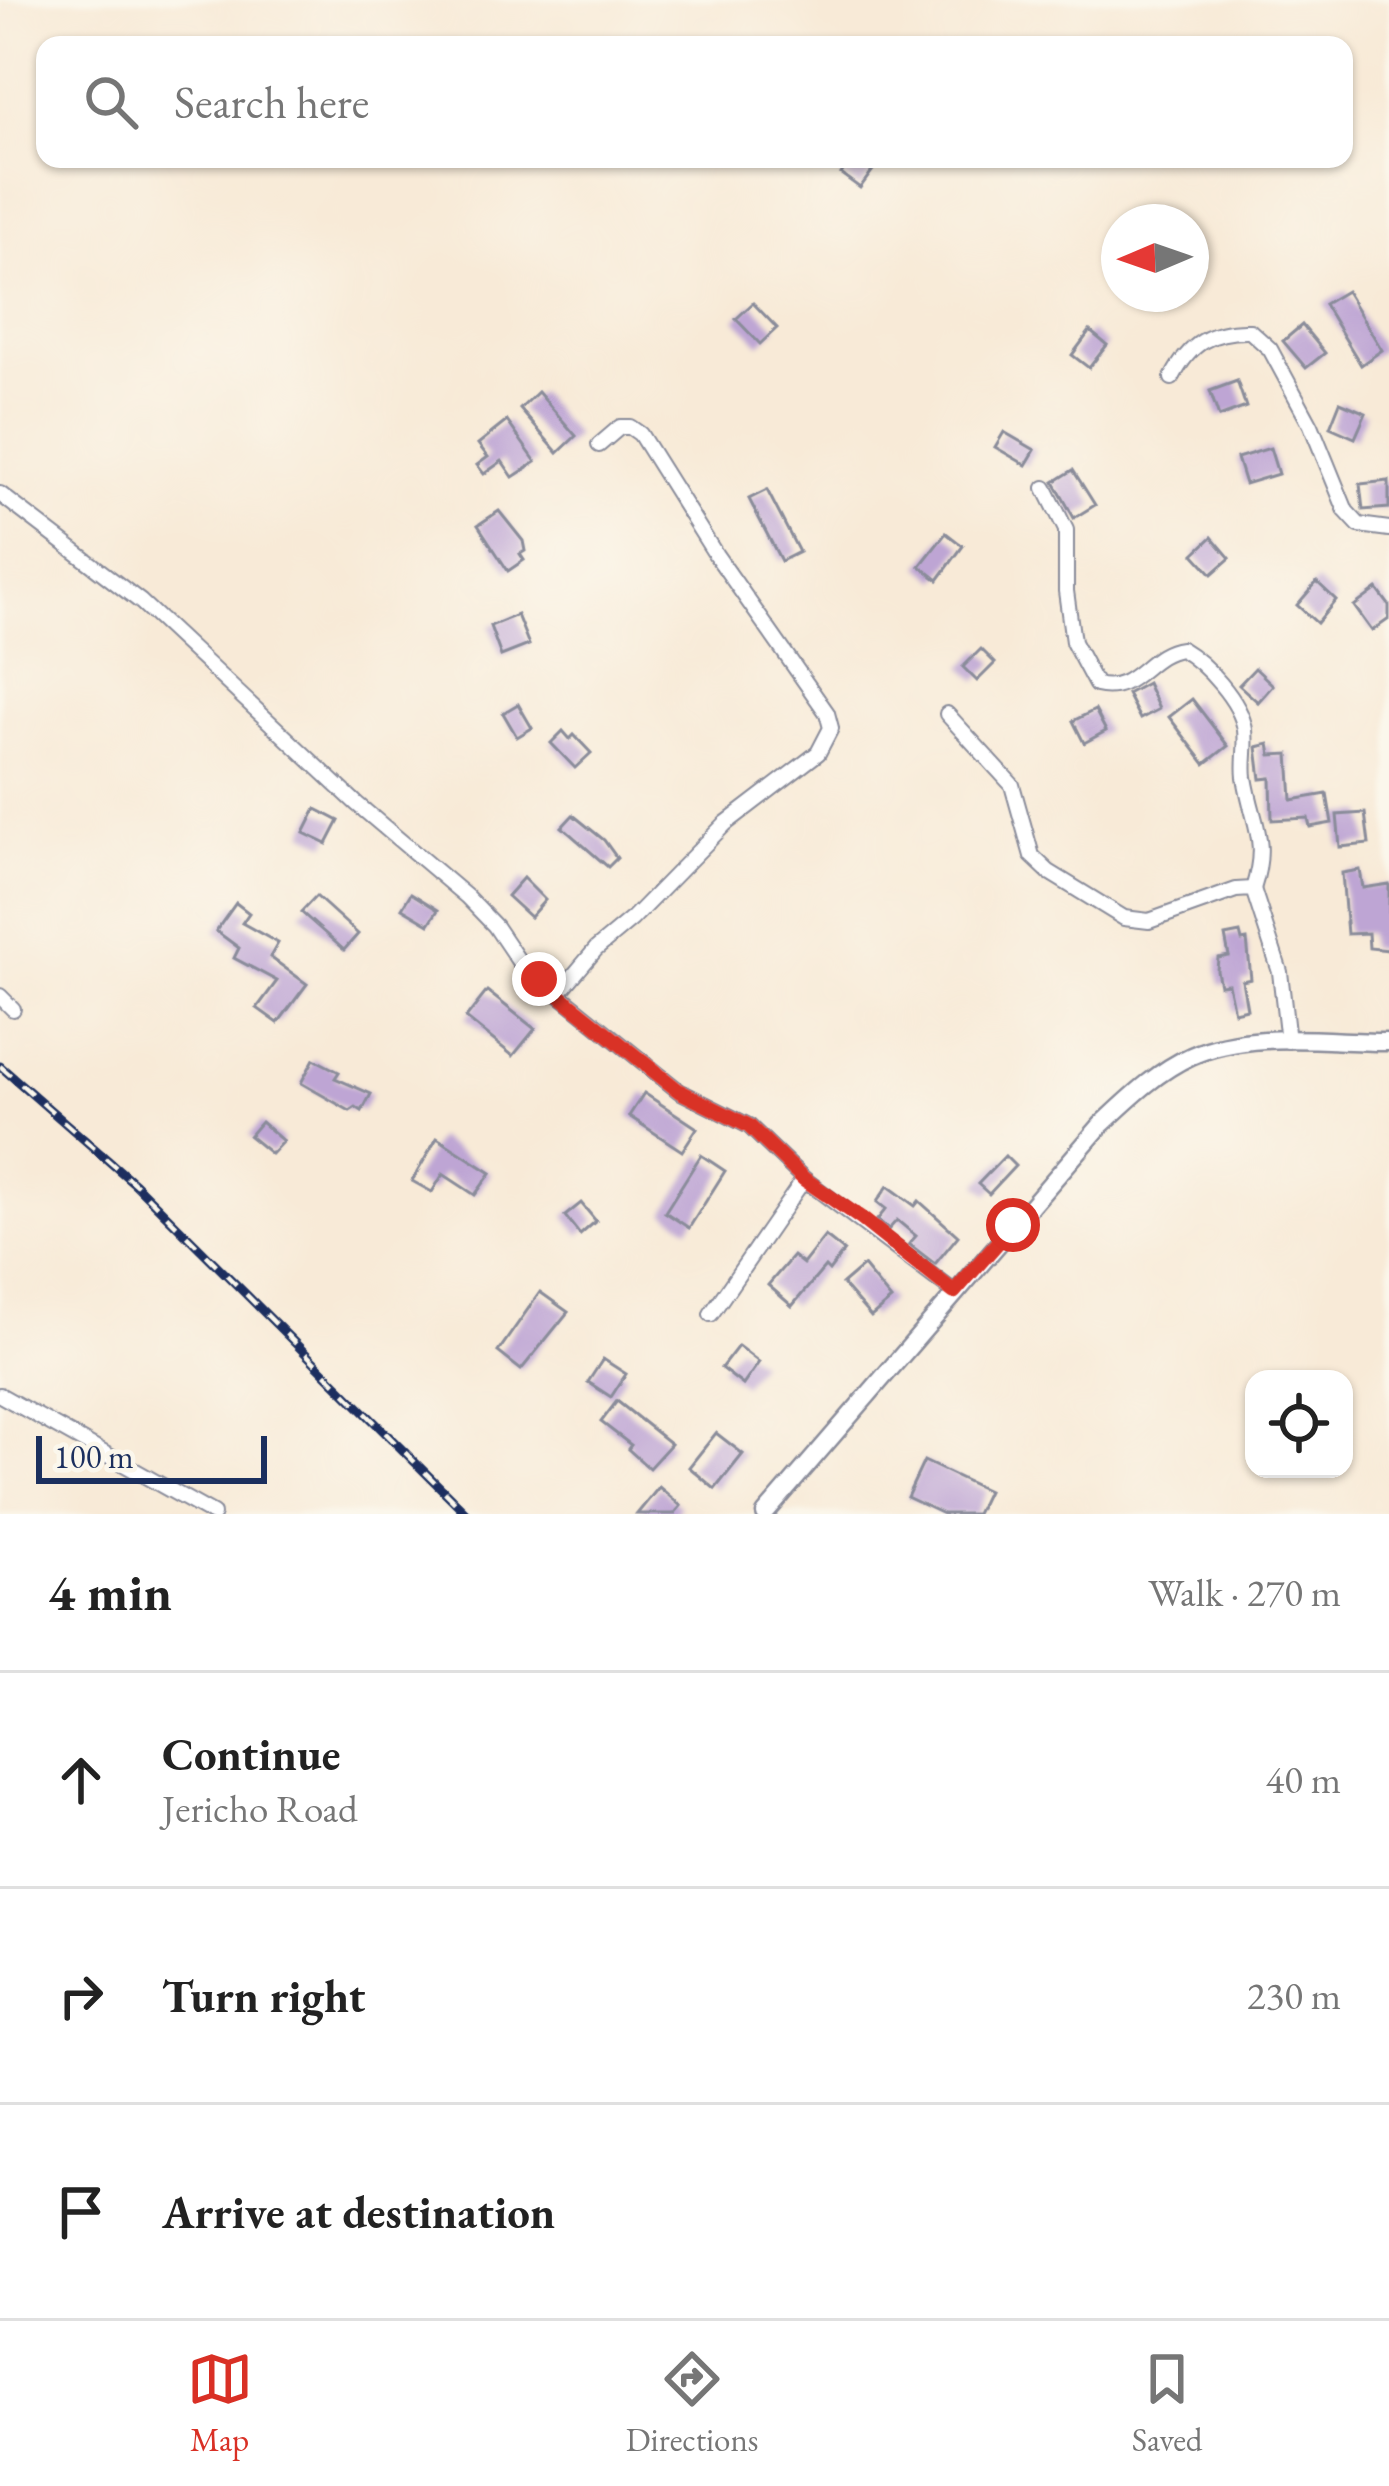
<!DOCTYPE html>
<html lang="en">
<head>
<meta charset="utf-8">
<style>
  :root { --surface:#fff; --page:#f2f2f2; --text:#222; --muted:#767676; --line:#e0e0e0; --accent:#d93025 }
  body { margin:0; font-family:"EB Garamond",serif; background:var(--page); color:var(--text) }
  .controls { position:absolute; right:36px; bottom:36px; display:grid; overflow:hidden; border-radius:24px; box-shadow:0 3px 9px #0004 }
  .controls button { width:108px; height:108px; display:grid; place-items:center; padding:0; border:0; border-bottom:3px solid var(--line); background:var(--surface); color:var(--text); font:60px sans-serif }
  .compass { position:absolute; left:1101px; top:204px; width:108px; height:108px; border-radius:50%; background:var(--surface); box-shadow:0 3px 9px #0004; rotate:268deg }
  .scale { position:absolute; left:36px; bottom:30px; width:231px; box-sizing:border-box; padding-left:12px; border:6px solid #1b2f5e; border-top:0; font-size:33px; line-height:42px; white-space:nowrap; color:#1b2f5e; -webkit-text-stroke:9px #fbf7ec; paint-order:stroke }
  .stop { position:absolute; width:36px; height:36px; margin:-27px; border:9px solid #d93025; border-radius:50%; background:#fff }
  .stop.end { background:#d93025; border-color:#fff; box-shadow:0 3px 12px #0008 }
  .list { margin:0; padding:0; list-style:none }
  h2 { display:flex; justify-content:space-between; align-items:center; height:156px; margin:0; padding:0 48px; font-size:51px }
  h2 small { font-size:39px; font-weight:400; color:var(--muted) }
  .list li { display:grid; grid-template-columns:78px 1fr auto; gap:36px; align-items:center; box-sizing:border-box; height:216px; padding:0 48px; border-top:3px solid var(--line) }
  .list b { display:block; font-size:45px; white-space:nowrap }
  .list p { margin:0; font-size:39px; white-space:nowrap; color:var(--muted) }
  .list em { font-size:39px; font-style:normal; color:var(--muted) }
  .icon { flex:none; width:66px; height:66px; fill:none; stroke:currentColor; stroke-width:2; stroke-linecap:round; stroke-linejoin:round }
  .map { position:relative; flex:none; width:1389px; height:1514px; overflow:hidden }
  .search { position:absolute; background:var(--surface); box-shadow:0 3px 9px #0004; left:36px; right:36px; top:36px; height:132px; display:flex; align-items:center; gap:30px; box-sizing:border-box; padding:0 42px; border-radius:24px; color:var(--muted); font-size:45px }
  .sheet { height:804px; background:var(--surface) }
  nav { display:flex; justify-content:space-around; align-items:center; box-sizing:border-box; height:168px; border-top:3px solid var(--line); background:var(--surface); font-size:33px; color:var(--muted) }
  nav a { display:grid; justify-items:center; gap:6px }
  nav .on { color:var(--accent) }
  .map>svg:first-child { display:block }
  .building { fill:#bea5d4 }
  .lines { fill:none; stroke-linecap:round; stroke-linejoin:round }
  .minor-casing { stroke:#8a8c9a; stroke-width:18 }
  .tertiary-casing { stroke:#8a8c9a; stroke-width:21 }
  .minor { stroke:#fff; stroke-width:14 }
  .tertiary { stroke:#fff; stroke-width:16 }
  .rail-casing { stroke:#1b2f5e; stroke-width:9 }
  .rail { stroke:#fbf7ec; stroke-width:4.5; stroke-dasharray:14; stroke-linecap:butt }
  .route { stroke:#d93025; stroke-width:15 }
</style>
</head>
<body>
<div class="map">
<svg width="1389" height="1514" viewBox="0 0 1389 1514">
  <rect width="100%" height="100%" fill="#fbf7ec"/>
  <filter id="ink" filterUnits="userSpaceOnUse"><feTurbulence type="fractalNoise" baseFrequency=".00833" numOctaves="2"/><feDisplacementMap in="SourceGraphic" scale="24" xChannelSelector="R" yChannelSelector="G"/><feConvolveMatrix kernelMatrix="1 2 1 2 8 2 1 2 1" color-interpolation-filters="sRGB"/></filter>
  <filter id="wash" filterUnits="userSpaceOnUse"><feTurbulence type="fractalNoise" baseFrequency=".004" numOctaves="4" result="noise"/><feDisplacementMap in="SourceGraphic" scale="48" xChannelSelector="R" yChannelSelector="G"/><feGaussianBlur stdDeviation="2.7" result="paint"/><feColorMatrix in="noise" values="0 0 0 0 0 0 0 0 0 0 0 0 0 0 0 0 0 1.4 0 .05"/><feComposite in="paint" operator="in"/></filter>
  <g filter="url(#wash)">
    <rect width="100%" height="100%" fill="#f8ead7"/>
    <g id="blocks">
      <g class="building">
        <polygon points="851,159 881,159 860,188 841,174"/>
        <polygon points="1346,291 1382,350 1361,365 1324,304"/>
        <polygon points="753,303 777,328 760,344 736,319"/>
        <polygon points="1302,325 1325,353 1306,368 1283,341"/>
        <polygon points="1090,331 1107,345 1089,368 1072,355"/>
        <polygon points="1237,381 1246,407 1219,417 1210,391"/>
        <polygon points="538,392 576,436 558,453 520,409"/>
        <polygon points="1340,402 1366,413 1355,438 1330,427"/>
        <polygon points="507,421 536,462 513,477 502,461 484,474 477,465 488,457 478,444"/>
        <polygon points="1004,432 1035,450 1026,465 995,447"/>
        <polygon points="1270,448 1278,474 1245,484 1237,458"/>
        <polygon points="1073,470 1095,505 1074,518 1054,482"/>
        <polygon points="1389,481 1389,508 1363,510 1360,484"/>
        <polygon points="767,490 799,552 781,561 749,499"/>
        <polygon points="499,511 523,541 525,551 520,554 524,560 508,571 478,525"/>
        <polygon points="946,533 963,546 938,580 920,566"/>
        <polygon points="1212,537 1230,558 1212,574 1194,554"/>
        <polygon points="1317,582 1336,600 1317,623 1297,605"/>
        <polygon points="1377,589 1389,605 1389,619 1372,631 1354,606"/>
        <polygon points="517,615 529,645 501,656 490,626"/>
        <polygon points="981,649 995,663 977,681 963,667"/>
        <polygon points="1255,668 1273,685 1258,702 1239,685"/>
        <polygon points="1147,683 1159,709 1140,719 1127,694"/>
        <polygon points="1192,699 1228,746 1205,764 1169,717"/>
        <polygon points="518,704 532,728 517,737 503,713"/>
        <polygon points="1095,710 1106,731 1084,743 1073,721"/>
        <polygon points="563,731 570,739 574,735 591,753 575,768 551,743"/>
        <polygon points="1269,744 1271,755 1289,754 1292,800 1327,794 1332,823 1310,827 1308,818 1272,820 1271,778 1261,779 1257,747"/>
        <polygon points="316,809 339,821 327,844 304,833"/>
        <polygon points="1365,813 1369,844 1340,847 1337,815"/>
        <polygon points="573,815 604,840 617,858 608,867 562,827"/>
        <polygon points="1360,870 1363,888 1389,884 1389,950 1369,948 1368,933 1347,934 1342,873"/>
        <polygon points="523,878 545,900 530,917 507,896"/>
        <polygon points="411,893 438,910 429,924 402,908"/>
        <polygon points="316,896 358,934 344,950 301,912"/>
        <polygon points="236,903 249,913 242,923 278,943 270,957 307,984 278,1023 257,1008 277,981 234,958 239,948 216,931"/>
        <polygon points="1240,933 1242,941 1247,940 1251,979 1242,981 1247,1009 1234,1012 1228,984 1220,985 1217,971 1218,958 1229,956 1225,936"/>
        <polygon points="487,991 535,1029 513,1056 466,1018"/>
        <polygon points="314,1059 339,1072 335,1078 371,1094 362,1111 356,1107 350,1111 301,1083"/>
        <polygon points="644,1093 697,1128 682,1151 629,1116"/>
        <polygon points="261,1122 283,1141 271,1154 249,1136"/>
        <polygon points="437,1138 491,1173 475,1195 443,1174 432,1192 412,1181"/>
        <polygon points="701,1155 725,1171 689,1228 665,1212"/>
        <polygon points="1005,1156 1015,1166 989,1194 978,1184"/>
        <polygon points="888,1186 915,1206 919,1201 958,1236 935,1264 909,1244 916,1236 897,1220 889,1229 877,1220 886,1209 877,1202"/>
        <polygon points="581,1203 596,1221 580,1235 565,1216"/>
        <polygon points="825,1236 844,1251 829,1271 825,1267 792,1306 768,1285 793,1256 803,1264"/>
        <polygon points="863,1266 891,1300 871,1317 842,1284"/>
        <polygon points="540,1292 568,1312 521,1370 498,1352"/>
        <polygon points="738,1346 759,1362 743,1385 721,1368"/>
        <polygon points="603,1359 626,1374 611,1397 588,1382"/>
        <polygon points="617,1401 671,1444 649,1468 628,1449 631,1445 601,1422"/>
        <polygon points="716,1433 743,1454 715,1489 689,1467"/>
        <polygon points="924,1461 987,1491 976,1514 943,1514 907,1497"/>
        <polygon points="659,1487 681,1506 674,1514 637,1514"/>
      </g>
    </g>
  </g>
  <g filter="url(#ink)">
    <use href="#blocks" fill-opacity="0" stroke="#8a8c9a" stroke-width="3"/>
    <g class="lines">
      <g class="minor-casing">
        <g id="minor">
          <path d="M1172,378c18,-35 39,-48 78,-47l20,18 41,76 35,86 13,14 30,4"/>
          <path d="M1045,488l21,42v61l7,51 23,43c39,10 50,-32 85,-36 24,14 60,52 64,81 2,16 -2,32 0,47 8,50 24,61 8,112"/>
          <polyline points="0,494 141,602 357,804 467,897 495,926 520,963 679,1091 749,1126 804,1179 954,1292"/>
          <polyline points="947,714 1012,785 1032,856 1049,872 1124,918 1149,921 1236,890 1253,889 1280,972 1288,1041"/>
          <polyline points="558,994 596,949 632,919 725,824 818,753 831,728 827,713 716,555 640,434 630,427 620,427 599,445"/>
          <polyline points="0,996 13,1009"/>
          <polyline points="711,1314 804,1179"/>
          <polyline points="0,1395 213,1514"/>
        </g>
      </g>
      <g class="tertiary-casing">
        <path id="tertiary" d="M765,1514l336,-389c28,-26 55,-53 90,-69 59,-26 135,-14 198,-14"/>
      </g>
      <use href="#minor" class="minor"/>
      <use href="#tertiary" class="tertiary"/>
      <g class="rail-casing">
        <polyline id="rail" points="0,1066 135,1184 467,1514"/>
      </g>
      <use href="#rail" class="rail"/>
    </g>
  </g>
  <g class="lines" filter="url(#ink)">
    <polyline class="route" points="539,979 679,1091 749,1126 804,1179 862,1219 954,1292 1013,1225"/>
  </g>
</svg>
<div class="controls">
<button><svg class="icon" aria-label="locate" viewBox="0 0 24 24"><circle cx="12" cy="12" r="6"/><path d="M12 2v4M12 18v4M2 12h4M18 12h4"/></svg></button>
</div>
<svg class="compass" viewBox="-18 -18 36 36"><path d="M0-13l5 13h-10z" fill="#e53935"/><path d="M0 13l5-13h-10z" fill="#767676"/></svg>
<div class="scale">100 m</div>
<div class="stop" style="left:1013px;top:1225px"></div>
<div class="stop end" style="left:539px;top:979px"></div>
<div class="search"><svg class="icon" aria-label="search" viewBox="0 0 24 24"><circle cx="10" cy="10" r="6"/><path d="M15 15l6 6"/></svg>Search here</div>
</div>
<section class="sheet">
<h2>4 min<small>Walk · 270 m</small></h2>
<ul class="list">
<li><svg class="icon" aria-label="ahead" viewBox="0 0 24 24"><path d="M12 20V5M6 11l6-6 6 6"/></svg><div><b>Continue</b><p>Jericho Road</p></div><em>40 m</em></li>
<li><svg class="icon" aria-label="right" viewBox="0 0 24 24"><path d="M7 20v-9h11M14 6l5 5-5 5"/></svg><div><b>Turn right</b></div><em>230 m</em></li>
<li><svg class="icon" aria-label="arrive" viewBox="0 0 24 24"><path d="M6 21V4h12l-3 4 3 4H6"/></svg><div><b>Arrive at destination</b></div></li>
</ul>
</section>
<nav>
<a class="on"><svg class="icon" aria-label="map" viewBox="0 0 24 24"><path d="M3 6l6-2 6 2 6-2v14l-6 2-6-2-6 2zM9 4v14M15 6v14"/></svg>Map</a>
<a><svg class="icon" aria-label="directions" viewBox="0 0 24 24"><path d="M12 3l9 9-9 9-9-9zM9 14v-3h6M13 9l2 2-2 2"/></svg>Directions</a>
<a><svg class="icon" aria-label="saved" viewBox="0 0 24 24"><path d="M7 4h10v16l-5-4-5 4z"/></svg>Saved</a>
</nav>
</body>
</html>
